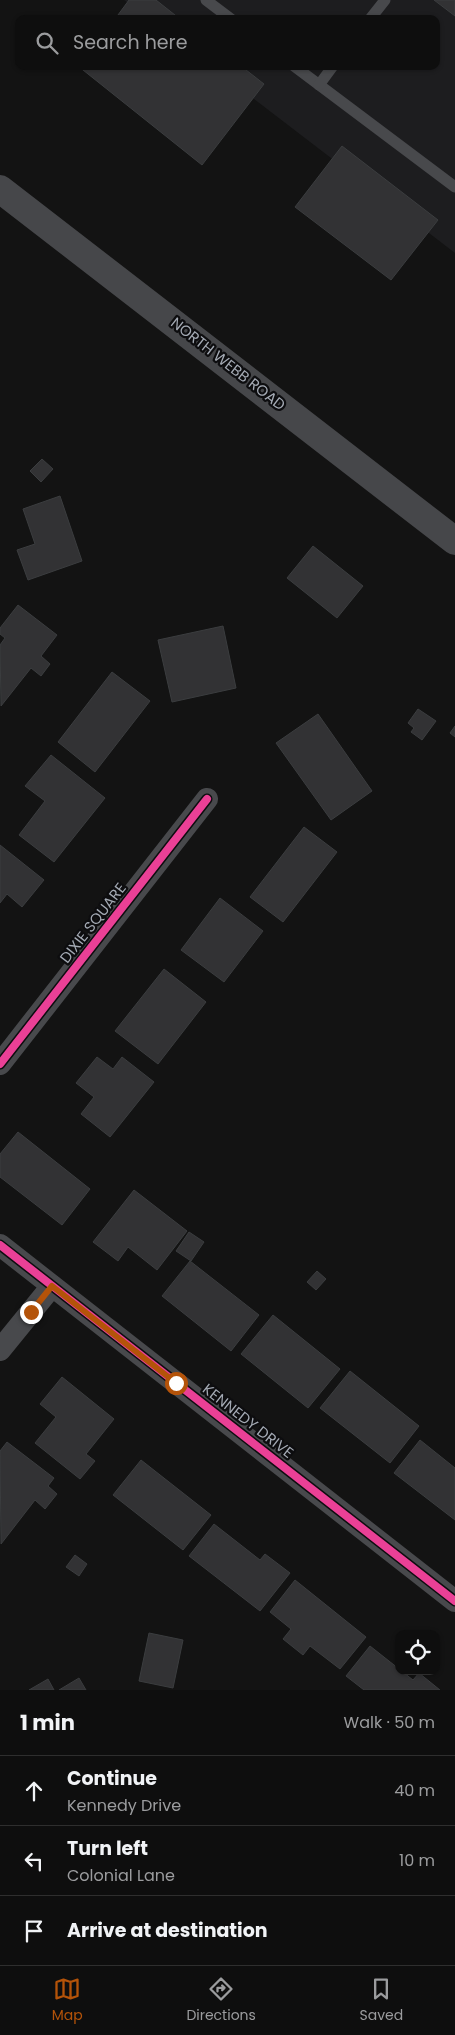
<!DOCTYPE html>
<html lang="en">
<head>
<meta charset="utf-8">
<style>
  :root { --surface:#0e0e0e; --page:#1c1c1c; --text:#f1f3f6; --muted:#9b9c9e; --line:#2e2e2e; --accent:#b45309 }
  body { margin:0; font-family:Poppins,sans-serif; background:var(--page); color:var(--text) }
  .controls { position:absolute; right:15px; bottom:15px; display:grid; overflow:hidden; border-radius:10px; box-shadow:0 1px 4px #0004 }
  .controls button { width:45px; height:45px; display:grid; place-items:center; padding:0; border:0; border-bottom:1px solid var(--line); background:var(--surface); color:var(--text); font:25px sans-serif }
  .stop { position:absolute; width:15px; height:15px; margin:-11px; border:4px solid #b45309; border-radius:50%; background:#fff }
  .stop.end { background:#b45309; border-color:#fff; box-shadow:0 1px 5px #0008 }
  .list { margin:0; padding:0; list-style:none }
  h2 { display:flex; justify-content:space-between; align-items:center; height:65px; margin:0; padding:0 20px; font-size:21px }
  h2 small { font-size:16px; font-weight:400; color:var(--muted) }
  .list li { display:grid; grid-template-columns:32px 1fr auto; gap:15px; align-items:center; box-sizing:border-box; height:70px; padding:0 20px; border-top:1px solid var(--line) }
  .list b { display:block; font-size:19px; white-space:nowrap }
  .list p { margin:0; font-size:16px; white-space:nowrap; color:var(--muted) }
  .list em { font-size:16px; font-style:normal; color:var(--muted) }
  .icon { flex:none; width:28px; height:28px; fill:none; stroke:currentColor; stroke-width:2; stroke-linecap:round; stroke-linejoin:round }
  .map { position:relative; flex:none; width:455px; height:1690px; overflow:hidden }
  .search { position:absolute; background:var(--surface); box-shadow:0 1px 4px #0004; left:15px; right:15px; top:15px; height:55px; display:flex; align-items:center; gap:12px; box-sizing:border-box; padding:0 18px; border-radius:10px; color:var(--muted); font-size:19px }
  .sheet { height:275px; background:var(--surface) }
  nav { display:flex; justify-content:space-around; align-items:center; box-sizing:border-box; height:70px; border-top:1px solid var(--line); background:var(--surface); font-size:14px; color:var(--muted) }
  nav a { display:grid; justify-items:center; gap:2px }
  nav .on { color:var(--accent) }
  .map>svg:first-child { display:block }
  .built { fill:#1d1d1f }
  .building { fill:#323234; stroke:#3b3d3f }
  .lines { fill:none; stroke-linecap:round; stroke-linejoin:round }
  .lane { stroke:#48494c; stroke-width:11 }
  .street { stroke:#48494c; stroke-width:22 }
  .secondary { stroke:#46474a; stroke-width:28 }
  .cycleway-casing { stroke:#0d0d0f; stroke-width:11 }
  .cycleway { stroke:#ea4096; stroke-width:8 }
  .route { stroke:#b45309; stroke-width:6 }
  .labels { text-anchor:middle; stroke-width:4.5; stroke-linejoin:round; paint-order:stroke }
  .street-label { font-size:15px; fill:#a4aab4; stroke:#0d0d0f }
</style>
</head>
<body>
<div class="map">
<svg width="455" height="1690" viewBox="0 0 455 1690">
  <rect width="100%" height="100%" fill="#131313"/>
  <polygon class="built" points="124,0 455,0 455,253 211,66 436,66 436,19 149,19"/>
  <g class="building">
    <polygon points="129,0 156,0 180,19 115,19"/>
    <polygon points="434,0 455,0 455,16"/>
    <polygon points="78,66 241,66 264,84 202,165"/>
    <polygon points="342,146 438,220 391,280 295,207"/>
    <polygon points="42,459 53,469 41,482 30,471"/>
    <polygon points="60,496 82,561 28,580 17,550 35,544 23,509"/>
    <polygon points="313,546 363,586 337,618 287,578"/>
    <polygon points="18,605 57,635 41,656 50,664 41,676 31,668 1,706 0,645 5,638 0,634 0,628"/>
    <polygon points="223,626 236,688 172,702 158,640"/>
    <polygon points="112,672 150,701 95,772 58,742"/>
    <polygon points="418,709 436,721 422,740 411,732 414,728 408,723"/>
    <polygon points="318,714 372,791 331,820 276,743"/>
    <polygon points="455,726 455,737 450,733"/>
    <polygon points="51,755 105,798 54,862 19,835 45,801 25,786"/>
    <polygon points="304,827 337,852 283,922 250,897"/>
    <polygon points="0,845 44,880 22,907 7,894 0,903"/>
    <polygon points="220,898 263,931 224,982 181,950"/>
    <polygon points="164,969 206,1002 158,1064 115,1031"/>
    <polygon points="97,1057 113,1069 122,1057 154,1082 110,1137 81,1114 94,1097 76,1083"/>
    <polygon points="18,1132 90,1189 62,1225 0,1177 0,1154"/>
    <polygon points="134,1190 187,1231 157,1270 128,1247 118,1261 93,1242"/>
    <polygon points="189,1232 204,1242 191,1261 176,1251"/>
    <polygon points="190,1261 259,1315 231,1351 162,1296"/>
    <polygon points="317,1271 326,1279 316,1290 307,1282"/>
    <polygon points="273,1315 340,1369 308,1408 241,1354"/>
    <polygon points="350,1371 419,1426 390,1463 320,1408"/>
    <polygon points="62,1377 114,1419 86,1454 95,1461 80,1479 35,1443 56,1417 40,1404"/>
    <polygon points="420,1440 455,1468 455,1520 394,1473"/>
    <polygon points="7,1442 54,1478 48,1486 57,1494 45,1509 35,1500 1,1544 0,1451"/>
    <polygon points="141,1460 211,1515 183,1550 113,1495"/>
    <polygon points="214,1524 260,1560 265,1554 290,1573 260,1611 189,1556"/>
    <polygon points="75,1555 87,1564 79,1576 66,1567"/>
    <polygon points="295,1580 366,1637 340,1669 310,1646 303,1655 283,1639 291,1629 270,1612"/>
    <polygon points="149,1633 183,1640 173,1688 139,1681"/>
    <polygon points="370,1646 413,1680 419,1673 440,1690 364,1690 346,1676"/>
    <polygon points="79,1678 86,1690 59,1690"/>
    <polygon points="48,1679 54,1690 29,1690"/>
  </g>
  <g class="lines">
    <g class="lane">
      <polyline points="206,0 231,19"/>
      <polyline points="370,19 385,0"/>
      <polyline points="294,66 455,187"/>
      <polyline points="319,85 333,66"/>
    </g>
    <g class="street">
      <polyline points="0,1064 207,799"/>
      <polyline points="0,1245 455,1601"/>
      <polyline points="0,1350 52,1286"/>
    </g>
    <polyline class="secondary" points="0,189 455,541"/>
    <g class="cycleway-casing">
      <g id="cycleway">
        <polyline points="0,1064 207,799"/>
        <polyline points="0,1245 455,1601"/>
      </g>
    </g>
    <use href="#cycleway" class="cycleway"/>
  </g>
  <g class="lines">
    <polyline class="route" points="31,1312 52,1286 176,1383"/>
  </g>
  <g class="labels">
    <g class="street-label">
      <text transform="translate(228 364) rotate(38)" y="5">NORTH WEBB ROAD</text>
      <text transform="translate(93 923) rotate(-52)" y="5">DIXIE SQUARE</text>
      <text transform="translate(248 1421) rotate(38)" y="5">KENNEDY DRIVE</text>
    </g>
  </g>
</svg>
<div class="controls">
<button><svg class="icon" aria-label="locate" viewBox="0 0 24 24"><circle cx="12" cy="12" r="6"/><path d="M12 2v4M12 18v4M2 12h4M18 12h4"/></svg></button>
</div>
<div class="stop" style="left:176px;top:1383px"></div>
<div class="stop end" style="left:31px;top:1312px"></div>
<div class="search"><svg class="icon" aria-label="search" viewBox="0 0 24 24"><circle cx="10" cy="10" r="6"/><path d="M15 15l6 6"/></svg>Search here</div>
</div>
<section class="sheet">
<h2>1 min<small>Walk · 50 m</small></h2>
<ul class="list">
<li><svg class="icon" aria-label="ahead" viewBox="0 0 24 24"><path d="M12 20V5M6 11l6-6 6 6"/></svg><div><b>Continue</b><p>Kennedy Drive</p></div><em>40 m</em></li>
<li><svg class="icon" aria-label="left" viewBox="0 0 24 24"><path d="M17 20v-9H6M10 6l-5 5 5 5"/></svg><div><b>Turn left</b><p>Colonial Lane</p></div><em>10 m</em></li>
<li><svg class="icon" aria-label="arrive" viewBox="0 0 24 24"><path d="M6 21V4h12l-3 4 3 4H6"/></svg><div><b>Arrive at destination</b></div></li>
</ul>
</section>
<nav>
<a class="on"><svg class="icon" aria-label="map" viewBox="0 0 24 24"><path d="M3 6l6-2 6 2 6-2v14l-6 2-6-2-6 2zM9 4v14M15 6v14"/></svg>Map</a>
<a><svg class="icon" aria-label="directions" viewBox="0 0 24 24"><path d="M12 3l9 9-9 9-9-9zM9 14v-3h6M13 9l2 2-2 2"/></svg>Directions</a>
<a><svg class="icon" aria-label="saved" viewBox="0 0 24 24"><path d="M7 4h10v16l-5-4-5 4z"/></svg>Saved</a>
</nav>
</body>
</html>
